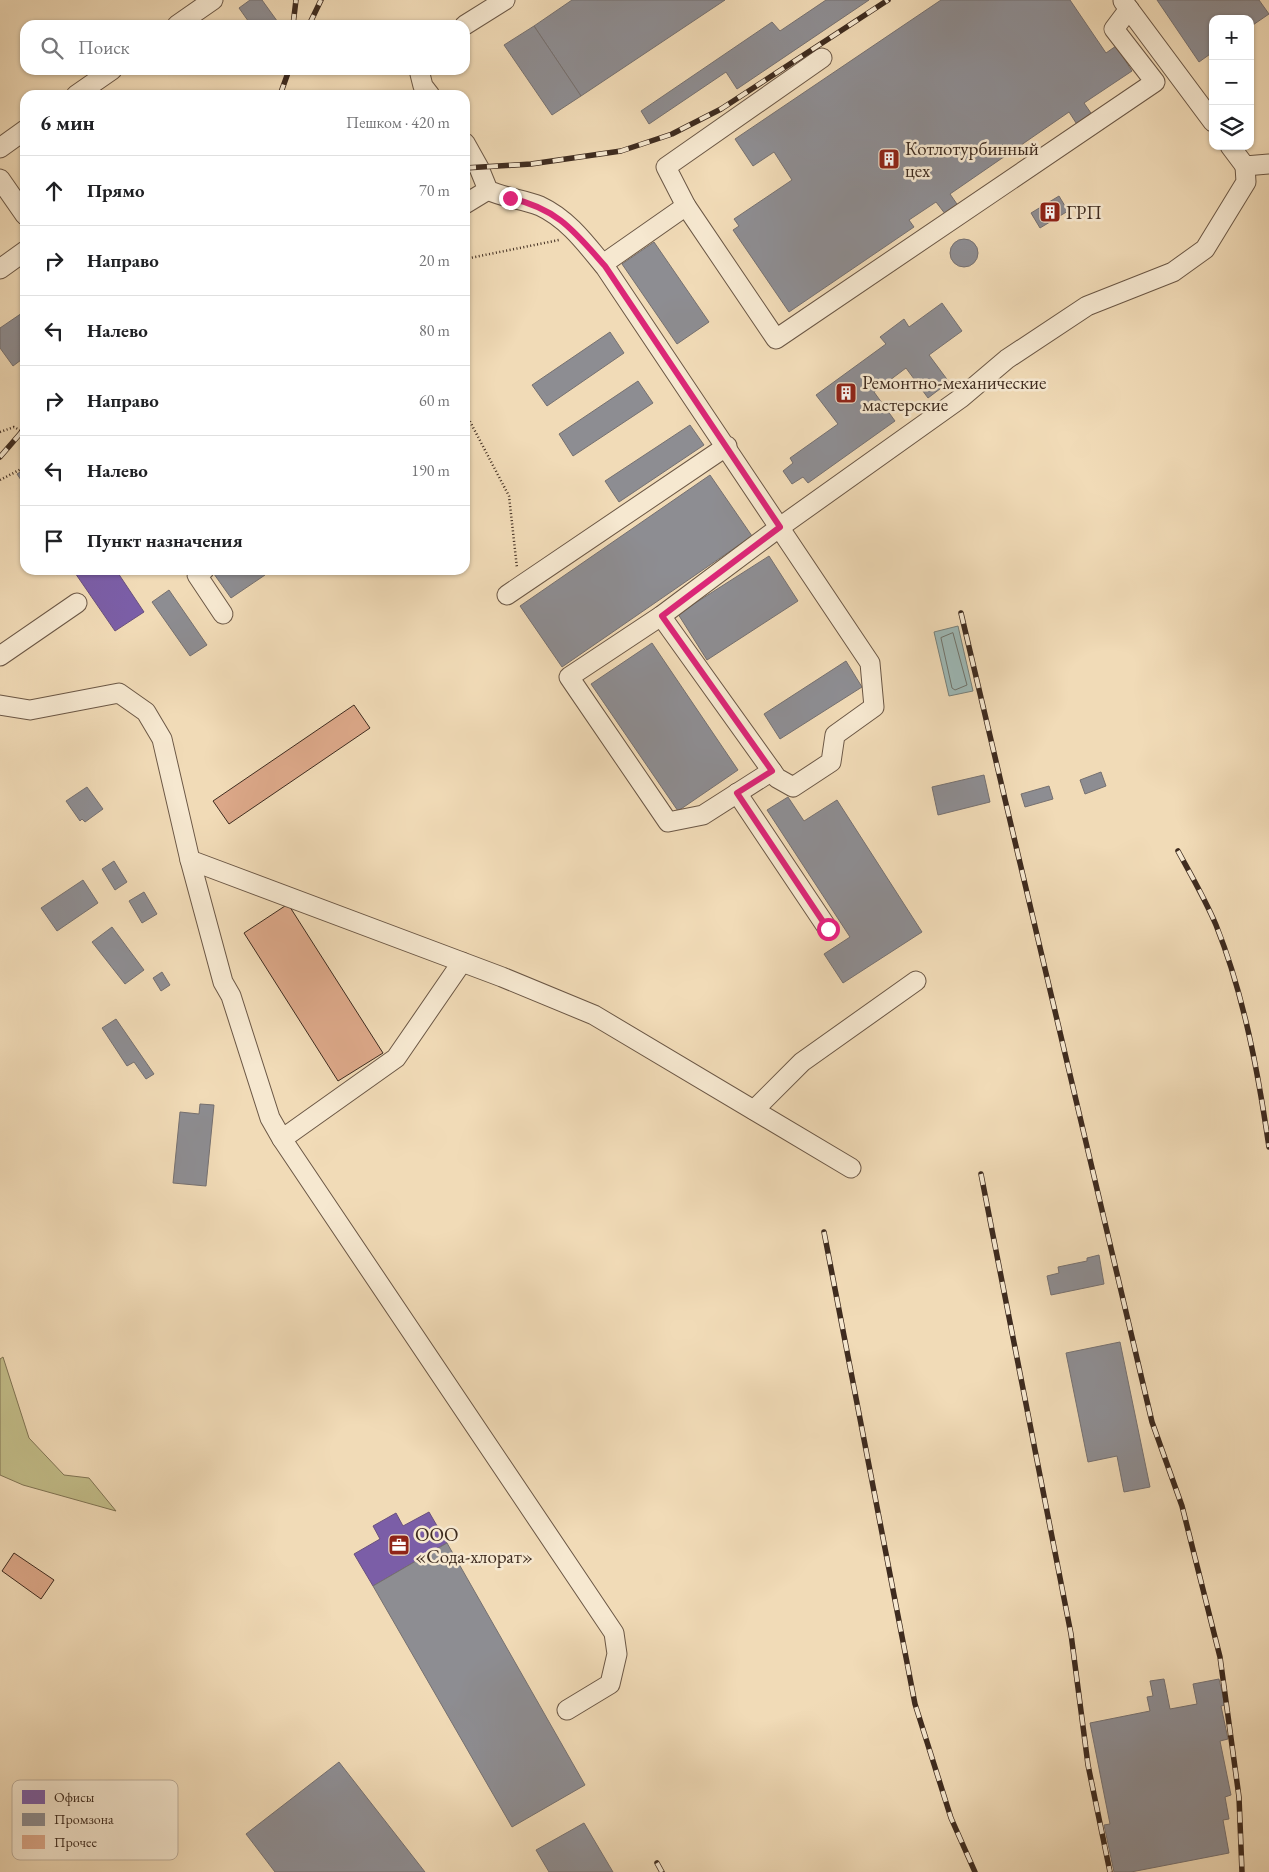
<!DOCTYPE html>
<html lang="ru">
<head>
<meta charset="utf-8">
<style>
  :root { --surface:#fff; --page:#f6f6f6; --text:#202124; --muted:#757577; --line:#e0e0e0 }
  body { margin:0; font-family:"EB Garamond",serif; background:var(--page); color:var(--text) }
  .controls { position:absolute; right:15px; top:15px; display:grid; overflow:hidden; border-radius:10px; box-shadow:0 1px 4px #0004 }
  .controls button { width:45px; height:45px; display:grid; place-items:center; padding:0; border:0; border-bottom:1px solid var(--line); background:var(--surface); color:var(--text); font:25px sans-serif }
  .stop { position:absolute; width:15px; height:15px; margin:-11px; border:4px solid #db2777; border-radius:50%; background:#fff }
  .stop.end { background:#db2777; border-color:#fff; box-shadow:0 1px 5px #0008 }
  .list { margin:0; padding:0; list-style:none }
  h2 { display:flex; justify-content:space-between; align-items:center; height:65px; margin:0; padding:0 20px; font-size:21px }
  h2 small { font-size:16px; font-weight:400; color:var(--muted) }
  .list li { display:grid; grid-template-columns:32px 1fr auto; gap:15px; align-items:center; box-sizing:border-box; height:70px; padding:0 20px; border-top:1px solid var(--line) }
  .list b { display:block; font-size:19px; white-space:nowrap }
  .list em { font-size:16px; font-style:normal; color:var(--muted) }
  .icon { flex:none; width:28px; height:28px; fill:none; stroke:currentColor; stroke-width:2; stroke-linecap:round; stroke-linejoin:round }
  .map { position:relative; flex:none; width:1269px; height:1872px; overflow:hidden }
  .search { position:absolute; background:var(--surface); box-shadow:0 1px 4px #0004; left:20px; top:20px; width:450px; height:55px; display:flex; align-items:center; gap:12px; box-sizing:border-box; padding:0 18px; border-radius:15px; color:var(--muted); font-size:19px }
  .panel { position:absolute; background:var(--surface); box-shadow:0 1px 4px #0004; left:20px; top:90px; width:450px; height:485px; border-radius:15px }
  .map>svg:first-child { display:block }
  .green { fill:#c2bd89; stroke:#807454 }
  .water { fill:#9db9b7; stroke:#77807a }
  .offices { fill:#7b5ea7; stroke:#694f7e }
  .industry { fill:#8d8d92; stroke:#757070 }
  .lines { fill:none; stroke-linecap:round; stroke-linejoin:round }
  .shore { stroke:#6e726b; stroke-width:1 }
  .building { fill:#dca889; stroke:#3e2b1f }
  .minor-casing { stroke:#6b5745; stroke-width:21 }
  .path { stroke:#3e2b1f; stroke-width:2.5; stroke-dasharray:1 2.5; stroke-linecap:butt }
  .minor { stroke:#f6e8d0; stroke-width:19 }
  .rail-casing { stroke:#3e2b1f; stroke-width:5.5 }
  .rail { stroke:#f6e8d0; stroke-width:4; stroke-dasharray:11; stroke-linecap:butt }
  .route { stroke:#db2777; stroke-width:6 }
  .labels { text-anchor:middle; stroke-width:5; stroke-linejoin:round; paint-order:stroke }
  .poi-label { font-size:19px; fill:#3e2b1f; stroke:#f6e8d0; text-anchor:start }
  .key { fill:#f6e8d0; stroke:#bfaf9b; stroke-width:1 }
  .key-label { font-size:14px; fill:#3e2b1f }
</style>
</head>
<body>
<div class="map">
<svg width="1269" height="1872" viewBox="0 0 1269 1872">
  <rect width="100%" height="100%" fill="#f1dbb7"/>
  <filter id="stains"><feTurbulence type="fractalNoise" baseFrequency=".004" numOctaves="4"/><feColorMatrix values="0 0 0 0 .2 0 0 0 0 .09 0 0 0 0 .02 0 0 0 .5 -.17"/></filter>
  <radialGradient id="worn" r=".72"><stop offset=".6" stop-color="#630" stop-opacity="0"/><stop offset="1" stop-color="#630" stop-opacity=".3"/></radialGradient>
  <polygon class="green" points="3,1357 29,1438 64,1475 89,1478 116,1511 23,1485 0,1475 0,1359"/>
  <polygon class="water" points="958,626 973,691 949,696 934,632"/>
  <g class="offices">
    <polygon points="73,570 116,570 144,612 115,631"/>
    <polygon points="429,1512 447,1543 373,1586 354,1554 380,1539 373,1526 396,1513 403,1526"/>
  </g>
  <g class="industry">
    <polygon points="250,0 262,0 280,25 251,25 239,8"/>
    <polygon points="572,0 725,0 581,96 534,26"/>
    <polygon points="826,0 869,0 737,89 726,72 649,124 641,111 772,22 780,31"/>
    <polygon points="941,0 1070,0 1106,53 1116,46 1132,71 1084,103 1093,116 1078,126 1069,112 950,194 959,207 946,215 936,202 909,220 914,227 789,312 733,230 739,226 734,219 792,180 774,152 753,166 735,139"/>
    <polygon points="1157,0 1259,0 1269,14 1250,27 1250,19 1213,19 1213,52 1199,62"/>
    <polygon points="534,26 581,96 552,115 504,45"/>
    <polygon points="1059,196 1068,211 1040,228 1031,213"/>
    <circle cx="964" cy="253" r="14"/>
    <polygon points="654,242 709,322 677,344 622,264"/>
    <polygon points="942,303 962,331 929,355 949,382 928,398 906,368 874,392 895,421 808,483 803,477 792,484 783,471 793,463 790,458 838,424 816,395 886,344 880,337 904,319 909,327"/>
    <polygon points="25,311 25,357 13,366 0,348 0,328"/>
    <polygon points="610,332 624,353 547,406 532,385"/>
    <polygon points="638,381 653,403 573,456 559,434"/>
    <polygon points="690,425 704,445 619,502 605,481"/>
    <polygon points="25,469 25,486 17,474"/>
    <polygon points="710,475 752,536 562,667 520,606"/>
    <polygon points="769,556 798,601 707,660 678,614"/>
    <polygon points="219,570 261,570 265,575 231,598 214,574"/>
    <polygon points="169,590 207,645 190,656 152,602"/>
    <polygon points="652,643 738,770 678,811 591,684"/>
    <polygon points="846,661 862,687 780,739 764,714"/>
    <polygon points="1101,772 1106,786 1085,794 1080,780"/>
    <polygon points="984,775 990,802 938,815 932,787"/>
    <polygon points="1049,786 1053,799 1025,807 1021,794"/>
    <polygon points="87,787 103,809 85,822 82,819 80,821 66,801"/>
    <polygon points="788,797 804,821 837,800 922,932 843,983 824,954 850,937 767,810"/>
    <polygon points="114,861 127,882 115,890 102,869"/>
    <polygon points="83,880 98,903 57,931 41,908"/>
    <polygon points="144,892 157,914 142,923 129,901"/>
    <polygon points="112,927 144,970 125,984 92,942"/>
    <polygon points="162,972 170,985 161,991 153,978"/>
    <polygon points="116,1019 154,1074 146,1079 134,1062 127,1066 102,1028"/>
    <polygon points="200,1104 214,1105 206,1186 173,1183 180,1112 199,1114"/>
    <polygon points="1099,1255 1104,1284 1051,1295 1047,1276 1059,1273 1058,1267 1087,1261 1087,1258"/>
    <polygon points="1120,1342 1150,1487 1124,1492 1117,1456 1088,1462 1066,1353"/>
    <polygon points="447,1543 585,1785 512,1827 373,1586"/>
    <polygon points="1164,1679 1170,1709 1197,1704 1193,1684 1219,1679 1225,1705 1221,1706 1228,1739 1220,1741 1231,1795 1225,1797 1229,1819 1223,1820 1229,1853 1131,1872 1114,1872 1104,1825 1110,1824 1090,1723 1150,1711 1147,1697 1153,1696 1150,1681"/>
    <polygon points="339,1762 425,1872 275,1872 246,1834"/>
    <polygon points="584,1823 613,1872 549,1872 536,1850"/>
  </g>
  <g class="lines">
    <polygon class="shore" points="953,633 967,685 955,690 952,688 941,638"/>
  </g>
  <g class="building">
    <polygon points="354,705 370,728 229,824 213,801"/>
    <polygon points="288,904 383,1053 338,1081 244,933"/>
    <polygon points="14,1553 54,1580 41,1599 2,1571"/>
  </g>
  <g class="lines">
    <g class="minor-casing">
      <g id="minor">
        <polyline points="1123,1 1213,122"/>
        <polyline points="177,25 213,0"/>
        <polyline points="465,25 505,0"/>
        <polyline points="822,58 666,167 686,206 776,339 1155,82 1114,29 1129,9"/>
        <polyline points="419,70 423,86 430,95"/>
        <polyline points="76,95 112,70"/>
        <path d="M465,143l14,25 9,22c16,8 35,9 52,16 28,13 46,38 65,61l265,396 4,44 -39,28 -4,27 -38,25 -16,-9 -116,-162"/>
        <polyline points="1230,146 1245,166 1269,164"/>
        <polyline points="0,148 25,130"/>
        <polyline points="0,179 25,215"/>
        <polyline points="465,204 488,190"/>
        <polyline points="603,264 686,206"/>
        <polyline points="0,269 25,251"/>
        <polyline points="204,570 197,575 223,614"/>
        <polyline points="507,595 727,446"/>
        <polyline points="0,656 77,603"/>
        <polyline points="0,705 30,710 119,693 146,712 162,739 190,860 223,982 231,996 270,1118 282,1139 396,1058 462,962"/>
        <polyline points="772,771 703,815 668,822 569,677 661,616 780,527 961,398 1007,359 1087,306 1173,272 1205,249 1246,182 1245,166"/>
        <polyline points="737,793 828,929"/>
        <polyline points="190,860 502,977 594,1015 851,1168"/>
        <polyline points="754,1110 802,1062 916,981"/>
        <polyline points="282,1139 614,1633 617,1654 610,1684 567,1710"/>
      </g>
    </g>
    <g class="path">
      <polyline points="465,259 559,240"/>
      <polyline points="465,412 509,496 517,568"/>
      <polyline points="0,432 14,427 25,433"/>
      <polyline points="0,480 25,467"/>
    </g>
    <use href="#minor" class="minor"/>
    <g class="rail-casing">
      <g id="rail">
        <polyline points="293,25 296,0"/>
        <polyline points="309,25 321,0"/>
        <polyline points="280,95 289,70"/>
        <polyline points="465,168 531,164 621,151 672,134 721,109 888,0"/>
        <polyline points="0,457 25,428"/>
        <polyline points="961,613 1152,1422 1182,1506 1220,1657 1239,1797 1242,1872"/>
        <path d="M1178,851c13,24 27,48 38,74 28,70 42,147 53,222"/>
        <polyline points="981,1174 1071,1634 1088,1765 1110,1872"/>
        <polyline points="824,1232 915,1704 951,1818 975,1872"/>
        <polyline points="657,1863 662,1872"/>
      </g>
    </g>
    <use href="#rail" class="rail"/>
  </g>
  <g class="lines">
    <path class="route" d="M510,198c48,11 64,33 95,68l175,261 -118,89 110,155 -35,22 91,136"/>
  </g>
  <defs>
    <g id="building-square" transform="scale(1.125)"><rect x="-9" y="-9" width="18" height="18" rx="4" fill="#8f2418" stroke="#f6e8d0"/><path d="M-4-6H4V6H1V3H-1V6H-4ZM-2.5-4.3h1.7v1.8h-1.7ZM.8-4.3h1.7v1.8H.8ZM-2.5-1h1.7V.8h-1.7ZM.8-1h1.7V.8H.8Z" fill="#fff"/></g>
    <g id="office-square" transform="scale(1.125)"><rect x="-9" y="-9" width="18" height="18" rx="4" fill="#8f2418" stroke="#f6e8d0"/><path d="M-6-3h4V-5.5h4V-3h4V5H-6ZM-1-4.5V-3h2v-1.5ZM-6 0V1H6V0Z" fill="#fff"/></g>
  </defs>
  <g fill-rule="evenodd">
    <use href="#building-square" x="889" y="159"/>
    <use href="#building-square" x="1050" y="212"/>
    <use href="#building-square" x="846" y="393"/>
    <use href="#office-square" x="399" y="1545"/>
  </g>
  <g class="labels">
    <g class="poi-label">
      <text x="905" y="155">Котлотурбинный<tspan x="905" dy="22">цех</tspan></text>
      <text x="1066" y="219">ГРП</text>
      <text x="862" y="389">Ремонтно-механические<tspan x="862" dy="22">мастерские</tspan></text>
      <text x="415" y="1541">ООО<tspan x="415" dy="22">«Сода-хлорат»</tspan></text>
    </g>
  </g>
  <rect x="12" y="1780" width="166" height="80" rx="8" class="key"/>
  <rect x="22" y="1790" width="23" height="14" fill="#7b5ea7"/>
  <rect x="22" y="1813" width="23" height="13" fill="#8d8d92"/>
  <rect x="22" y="1835" width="23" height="14" fill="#dca889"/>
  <g class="key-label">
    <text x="54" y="1802">Офисы</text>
    <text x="54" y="1824">Промзона</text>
    <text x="54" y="1847">Прочее</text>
  </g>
  <rect width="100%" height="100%" filter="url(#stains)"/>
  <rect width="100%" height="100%" fill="url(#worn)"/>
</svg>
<div class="controls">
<button>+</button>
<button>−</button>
<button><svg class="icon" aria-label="layers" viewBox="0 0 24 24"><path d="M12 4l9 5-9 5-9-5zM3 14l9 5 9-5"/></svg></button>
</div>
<div class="stop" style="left:828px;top:929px"></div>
<div class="stop end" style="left:510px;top:198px"></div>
<div class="search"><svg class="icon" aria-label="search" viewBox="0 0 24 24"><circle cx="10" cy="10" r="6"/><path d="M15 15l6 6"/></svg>Поиск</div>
<section class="panel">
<h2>6 мин<small>Пешком · 420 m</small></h2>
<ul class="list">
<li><svg class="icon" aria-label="ahead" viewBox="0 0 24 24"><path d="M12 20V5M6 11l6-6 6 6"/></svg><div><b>Прямо</b></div><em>70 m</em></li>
<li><svg class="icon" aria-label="right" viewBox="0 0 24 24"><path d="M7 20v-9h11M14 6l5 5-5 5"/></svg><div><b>Направо</b></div><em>20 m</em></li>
<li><svg class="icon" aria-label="left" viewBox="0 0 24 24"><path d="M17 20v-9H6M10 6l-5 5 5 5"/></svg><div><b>Налево</b></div><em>80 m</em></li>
<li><svg class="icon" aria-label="right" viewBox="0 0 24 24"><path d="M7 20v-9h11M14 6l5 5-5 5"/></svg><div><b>Направо</b></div><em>60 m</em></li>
<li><svg class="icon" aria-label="left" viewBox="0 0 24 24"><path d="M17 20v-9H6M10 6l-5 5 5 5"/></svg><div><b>Налево</b></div><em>190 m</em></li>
<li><svg class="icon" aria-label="arrive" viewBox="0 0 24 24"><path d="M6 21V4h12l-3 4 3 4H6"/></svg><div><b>Пункт назначения</b></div></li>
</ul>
</section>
</div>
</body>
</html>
